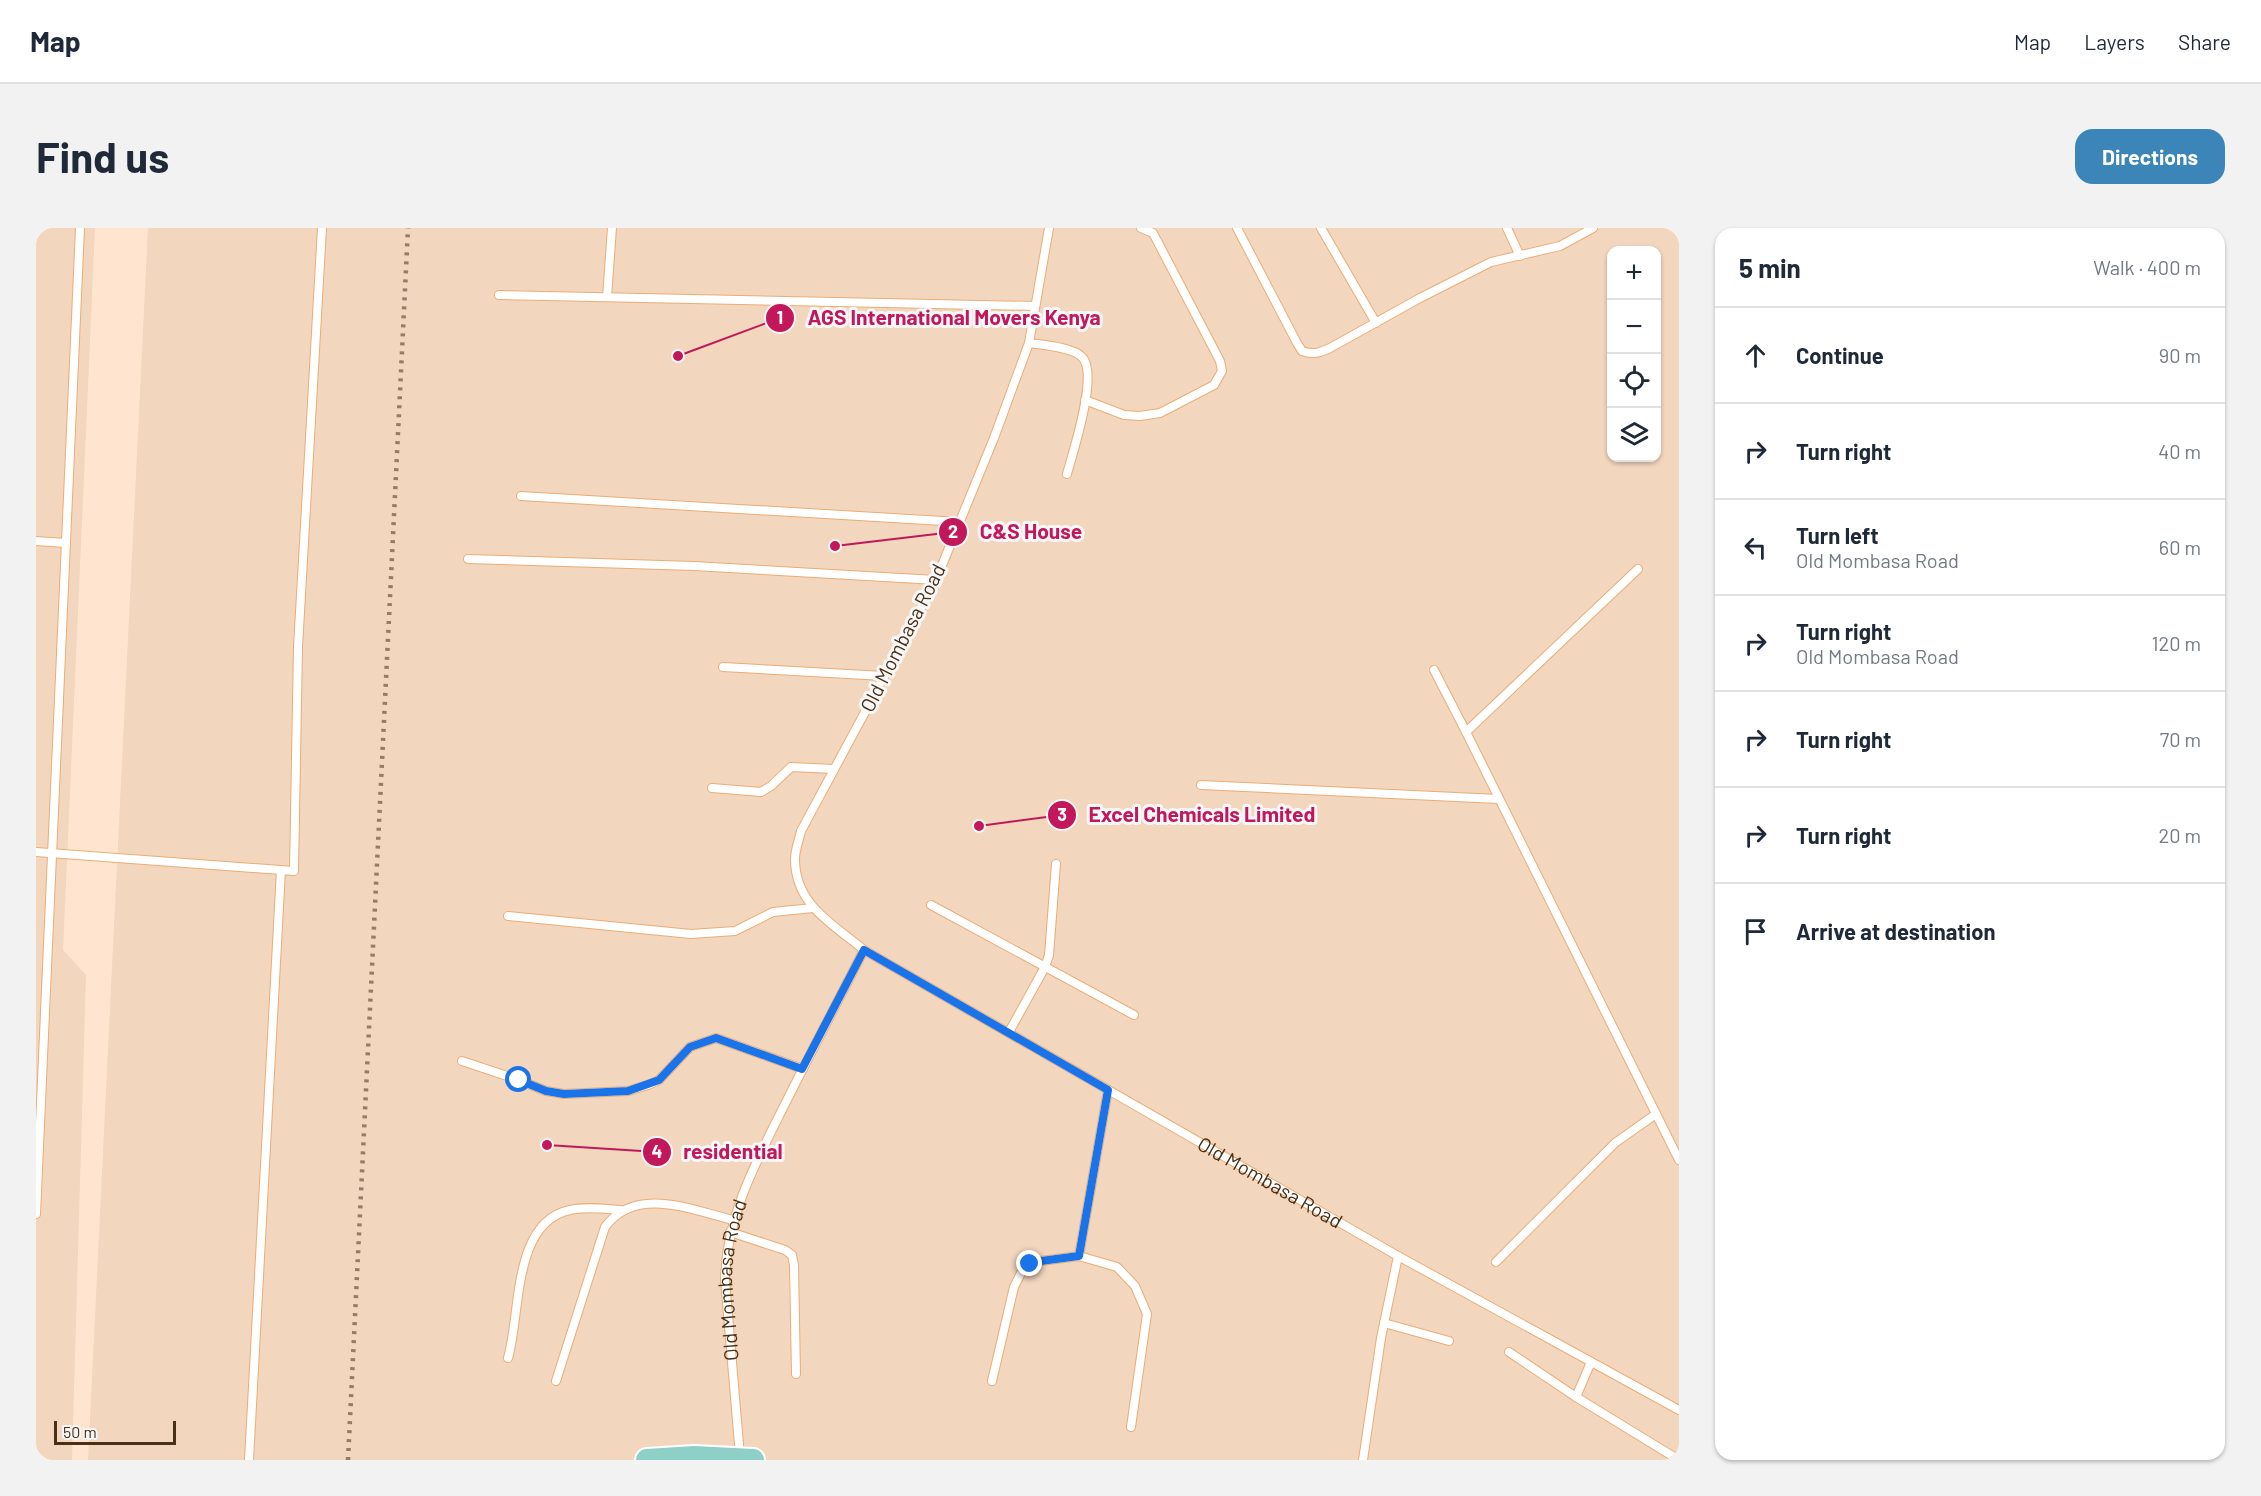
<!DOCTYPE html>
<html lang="en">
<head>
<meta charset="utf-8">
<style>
  :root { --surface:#fff; --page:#f2f2f3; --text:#1f2937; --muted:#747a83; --line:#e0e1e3; --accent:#3c85b9 }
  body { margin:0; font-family:Barlow,sans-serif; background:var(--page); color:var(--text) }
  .controls { position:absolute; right:18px; top:18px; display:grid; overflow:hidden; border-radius:12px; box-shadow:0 2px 4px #0004 }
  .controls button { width:54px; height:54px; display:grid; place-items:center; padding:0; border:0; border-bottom:2px solid var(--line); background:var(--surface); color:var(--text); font:30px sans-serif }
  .scale { position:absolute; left:18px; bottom:15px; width:122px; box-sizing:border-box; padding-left:6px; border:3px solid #493019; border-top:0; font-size:16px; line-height:21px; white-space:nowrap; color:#493019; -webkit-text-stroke:4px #f7f7f7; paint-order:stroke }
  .stop { position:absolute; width:18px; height:18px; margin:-14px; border:4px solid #1a73e8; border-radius:50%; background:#fff }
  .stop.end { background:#1a73e8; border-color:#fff; box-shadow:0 2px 6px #0008 }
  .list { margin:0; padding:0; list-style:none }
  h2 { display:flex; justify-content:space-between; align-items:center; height:78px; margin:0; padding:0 24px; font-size:26px }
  h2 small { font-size:20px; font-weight:400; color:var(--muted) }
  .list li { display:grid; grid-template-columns:39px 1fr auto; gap:18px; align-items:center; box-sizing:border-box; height:96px; padding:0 24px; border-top:2px solid var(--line) }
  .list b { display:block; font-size:22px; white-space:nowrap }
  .list p { margin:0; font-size:20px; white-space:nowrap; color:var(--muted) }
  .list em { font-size:20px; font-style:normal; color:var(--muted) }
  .icon { flex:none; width:33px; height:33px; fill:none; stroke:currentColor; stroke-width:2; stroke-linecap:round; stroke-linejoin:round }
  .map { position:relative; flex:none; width:1643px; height:1232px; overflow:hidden; border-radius:18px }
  header { display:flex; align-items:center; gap:36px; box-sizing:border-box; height:84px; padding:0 30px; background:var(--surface); border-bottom:2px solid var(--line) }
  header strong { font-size:28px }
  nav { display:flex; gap:33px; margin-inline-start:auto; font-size:21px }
  .intro { display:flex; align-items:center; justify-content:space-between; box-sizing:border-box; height:144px; padding:0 36px }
  h1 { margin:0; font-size:42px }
  .button { padding:15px 27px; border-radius:18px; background:var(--accent); color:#fff; font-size:21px; font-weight:700 }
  main { display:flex; gap:36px; padding:0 36px }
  aside { flex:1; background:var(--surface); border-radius:18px; box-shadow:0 2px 4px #0004 }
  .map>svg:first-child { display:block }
  .built { fill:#f2d6be; fill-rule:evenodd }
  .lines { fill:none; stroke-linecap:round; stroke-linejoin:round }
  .lane-casing { stroke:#ebad75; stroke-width:10 }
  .primary-casing { stroke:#fff; stroke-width:26 }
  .lane { stroke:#fff; stroke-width:8 }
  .primary { stroke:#8ed0c7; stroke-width:22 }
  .rail { stroke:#957c65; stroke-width:4.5; stroke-dasharray:3 6; stroke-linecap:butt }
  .route { stroke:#1a73e8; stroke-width:8 }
  .labels { text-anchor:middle; stroke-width:6; stroke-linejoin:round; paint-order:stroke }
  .street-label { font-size:20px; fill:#493019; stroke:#f7f7f7 }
  .leader { fill:none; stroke:#c2185b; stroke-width:2 }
  .callout-dot { fill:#c2185b; stroke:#f7f7f7; stroke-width:2 }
  .mark-label { font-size:18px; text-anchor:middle; font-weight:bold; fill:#fff }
  .callout-label { font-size:21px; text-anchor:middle; font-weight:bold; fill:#c2185b; stroke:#f7f7f7; stroke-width:6; stroke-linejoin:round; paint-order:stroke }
</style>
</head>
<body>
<header>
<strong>Map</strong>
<nav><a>Map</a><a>Layers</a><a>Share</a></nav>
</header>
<div class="intro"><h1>Find us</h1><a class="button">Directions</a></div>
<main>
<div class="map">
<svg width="1643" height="1232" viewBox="0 0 1643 1232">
  <rect width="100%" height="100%" fill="#ffe5cf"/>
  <g class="built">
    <polygon points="0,0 59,0 27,722 50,747 36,1232 0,1232"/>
    <path d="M112,0h1531v1232h-1591zM1576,22h44v208h-44z"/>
  </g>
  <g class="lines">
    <g class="lane-casing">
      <g id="lane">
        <path id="s1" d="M1013,0l-20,115 -35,95 -58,142 -135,251c-2,9 -6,19 -6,28 0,46 38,65 69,91l534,306 281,154"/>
        <path d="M1201,0l60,115 5,8c11,4 17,2 28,-3l90,-50 71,-36 69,-16 33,-18"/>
        <polyline points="1285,0 1340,95"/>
        <polyline points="1471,0 1484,28"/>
        <polyline points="463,67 999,78"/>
        <polyline points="571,69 576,0"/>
        <path d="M993,115c13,2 44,4 53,14 17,16 -9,95 -15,117"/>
        <polyline points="1049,172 1088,187 1104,188 1124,185 1178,157 1186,143 1184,133 1117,5 1105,0"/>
        <polyline points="485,268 924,294"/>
        <polyline points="0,313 30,315"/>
        <polyline points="432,331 658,338 900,352"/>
        <polyline points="687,439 848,448"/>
        <polyline points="1398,442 1430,504 1643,932"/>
        <polyline points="1430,504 1602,341"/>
        <polyline points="1165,557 1462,571"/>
        <polyline points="676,560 725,564 735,558 755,539 798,541"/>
        <polyline points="0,624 258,643 262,419 286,0"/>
        <polyline points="895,677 1098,787"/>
        <polyline points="472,688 655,706 699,703 737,684 777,680"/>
        <polyline points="973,804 1009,739 1013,727 1020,636"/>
        <polyline points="426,833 483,852 510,863 528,866 592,863 612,857 623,852 654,819 680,810 767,841"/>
        <polyline points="0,986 44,0"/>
        <polyline points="694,1004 749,1022 756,1027 758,1037 760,1146"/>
        <polyline points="1043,1028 1072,862"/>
        <polyline points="1460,1034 1579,915 1620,886"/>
        <polyline points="1348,1095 1413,1113"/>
        <polyline points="1473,1124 1540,1169 1643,1232"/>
        <path d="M472,1130c13,-44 4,-136 62,-148 15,-4 35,-1 50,0"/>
        <path d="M520,1153l49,-154c31,-42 87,-17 128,-7"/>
        <polyline points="956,1153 978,1059 985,1045 994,1037 1005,1033 1043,1028 1081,1039 1099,1058 1111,1086 1095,1199"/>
        <polyline points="1540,1169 1555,1134"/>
        <path id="s2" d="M704,1228l-15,-176c1,-64 32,-120 60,-176 26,-52 53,-103 79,-154"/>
        <polyline points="213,1232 245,642"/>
        <polyline points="1327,1232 1345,1110 1362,1028"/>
      </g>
    </g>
    <g class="primary-casing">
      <polyline id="primary" points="611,1232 658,1229 717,1232"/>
    </g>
    <use href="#lane" class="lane"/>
    <use href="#primary" class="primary"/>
    <polyline class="rail" points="312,1232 372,0"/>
  </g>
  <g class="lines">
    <polyline class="route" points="483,852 510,863 528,866 592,863 623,852 654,819 680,810 766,841 828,722 1072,862 1043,1028 1005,1033 994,1036"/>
  </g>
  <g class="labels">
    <g class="street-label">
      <text transform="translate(867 410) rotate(-63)" y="7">Old Mombasa Road</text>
      <text dy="7" stroke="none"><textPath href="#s1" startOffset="1272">Old Mombasa Road</textPath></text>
      <text dy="7" stroke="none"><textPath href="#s2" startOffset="177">Old Mombasa Road</textPath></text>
    </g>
  </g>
  <path class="leader" d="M642 128L744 90M799 318L917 304M943 598L1026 587M511 917L621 924"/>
  <g class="callout-dot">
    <circle cx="642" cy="128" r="6"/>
    <circle cx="799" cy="318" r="6"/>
    <circle cx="943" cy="598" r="6"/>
    <circle cx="511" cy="917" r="6"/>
    <circle cx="744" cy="90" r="15"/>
    <circle cx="917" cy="304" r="15"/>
    <circle cx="1026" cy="587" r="15"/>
    <circle cx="621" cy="924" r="15"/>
  </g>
  <g class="mark-label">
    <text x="744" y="96">1</text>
    <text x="917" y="310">2</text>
    <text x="1026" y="593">3</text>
    <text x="621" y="930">4</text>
  </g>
  <g class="callout-label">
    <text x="918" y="97">AGS International Movers Kenya</text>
    <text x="995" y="311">C&amp;S House</text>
    <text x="1166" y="594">Excel Chemicals Limited</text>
    <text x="697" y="931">residential</text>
  </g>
</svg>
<div class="controls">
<button>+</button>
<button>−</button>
<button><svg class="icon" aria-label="locate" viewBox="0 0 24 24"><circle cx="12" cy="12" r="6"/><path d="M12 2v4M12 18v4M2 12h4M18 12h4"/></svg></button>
<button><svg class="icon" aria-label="layers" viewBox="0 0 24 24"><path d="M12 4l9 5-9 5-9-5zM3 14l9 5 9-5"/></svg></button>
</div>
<div class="scale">50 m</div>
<div class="stop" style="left:483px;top:852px"></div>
<div class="stop end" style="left:994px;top:1036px"></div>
</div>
<aside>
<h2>5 min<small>Walk · 400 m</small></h2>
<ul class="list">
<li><svg class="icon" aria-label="ahead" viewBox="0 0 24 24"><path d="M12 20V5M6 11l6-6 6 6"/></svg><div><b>Continue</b></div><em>90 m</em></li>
<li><svg class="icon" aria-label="right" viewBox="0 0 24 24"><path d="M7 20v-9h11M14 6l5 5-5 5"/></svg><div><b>Turn right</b></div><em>40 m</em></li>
<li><svg class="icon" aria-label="left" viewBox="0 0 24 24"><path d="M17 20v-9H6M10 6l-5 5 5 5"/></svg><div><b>Turn left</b><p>Old Mombasa Road</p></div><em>60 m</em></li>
<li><svg class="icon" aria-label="right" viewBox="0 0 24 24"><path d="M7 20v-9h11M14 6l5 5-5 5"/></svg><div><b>Turn right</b><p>Old Mombasa Road</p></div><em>120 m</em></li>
<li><svg class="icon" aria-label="right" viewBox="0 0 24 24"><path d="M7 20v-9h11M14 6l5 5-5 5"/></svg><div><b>Turn right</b></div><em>70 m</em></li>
<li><svg class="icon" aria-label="right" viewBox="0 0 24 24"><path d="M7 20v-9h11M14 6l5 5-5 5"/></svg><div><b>Turn right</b></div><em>20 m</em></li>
<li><svg class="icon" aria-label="arrive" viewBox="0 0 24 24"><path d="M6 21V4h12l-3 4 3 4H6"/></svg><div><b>Arrive at destination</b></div></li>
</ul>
</aside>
</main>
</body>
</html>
